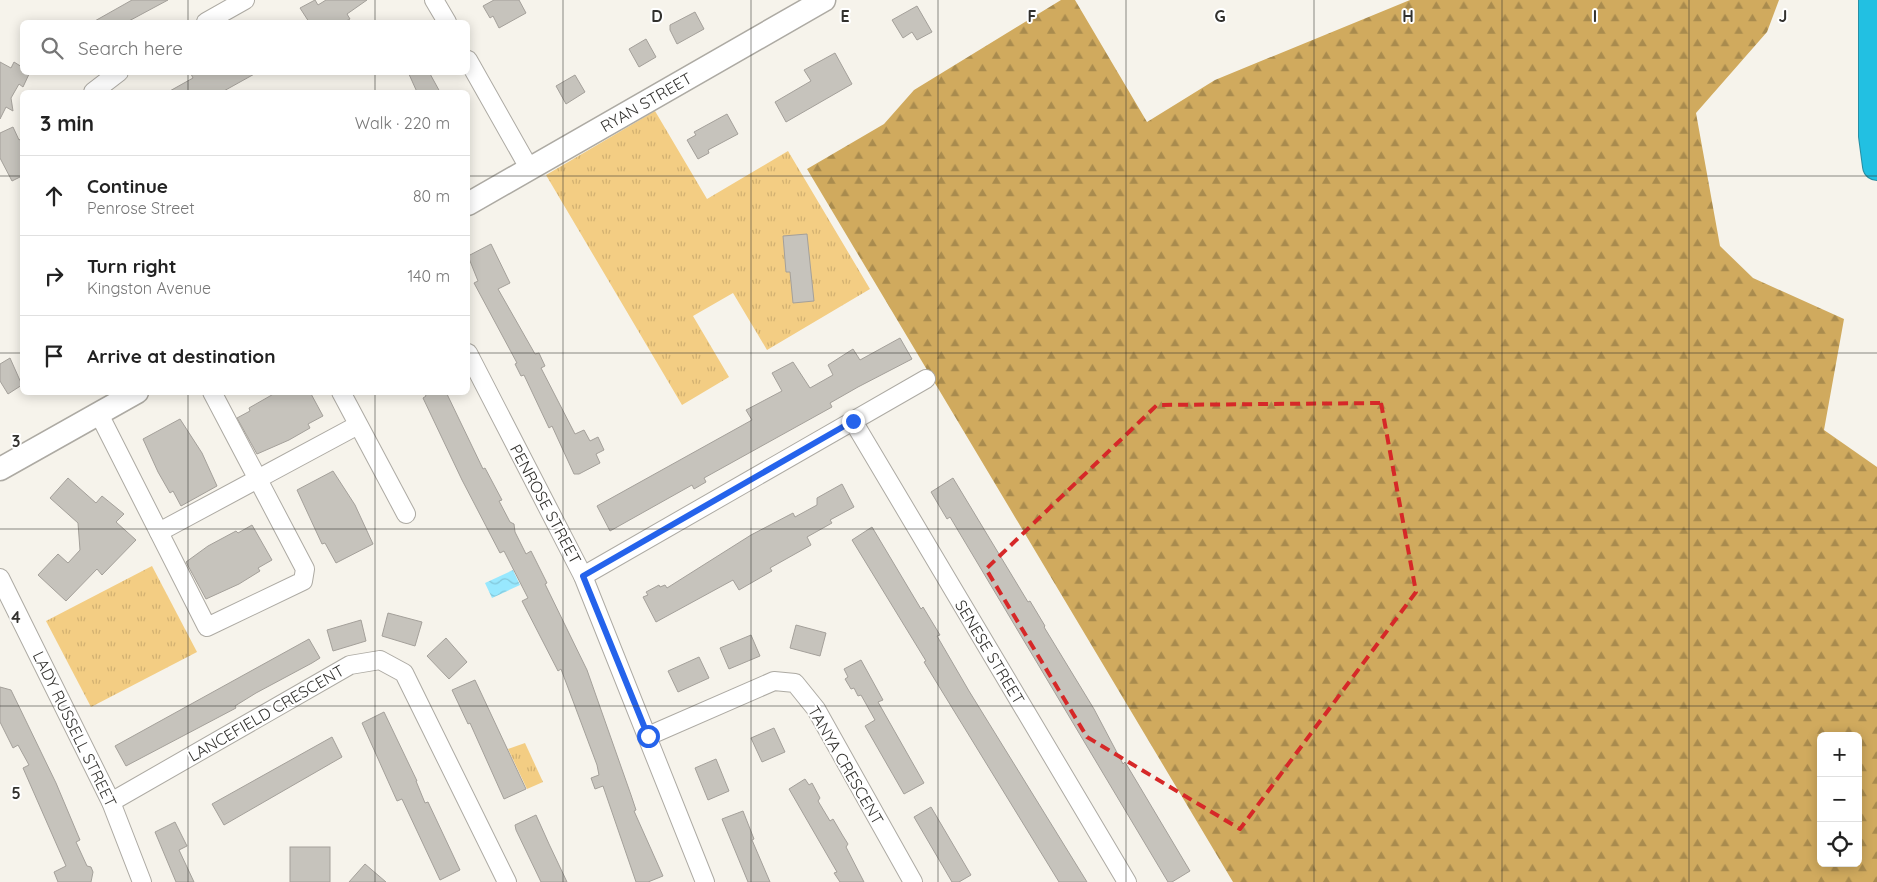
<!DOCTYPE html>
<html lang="en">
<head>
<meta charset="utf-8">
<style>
  :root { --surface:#fff; --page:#f6f6f6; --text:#222; --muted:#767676; --line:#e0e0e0 }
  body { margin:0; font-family:Quicksand,sans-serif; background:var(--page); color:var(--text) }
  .controls { position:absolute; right:15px; bottom:15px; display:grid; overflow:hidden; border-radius:8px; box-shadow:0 2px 12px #0003 }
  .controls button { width:45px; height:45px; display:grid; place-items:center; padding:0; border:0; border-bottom:1px solid var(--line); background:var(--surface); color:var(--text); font:25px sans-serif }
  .stop { position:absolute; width:15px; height:15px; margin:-11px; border:4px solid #2563eb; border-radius:50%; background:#fff }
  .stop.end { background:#2563eb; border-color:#fff; box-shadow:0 1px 5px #0008 }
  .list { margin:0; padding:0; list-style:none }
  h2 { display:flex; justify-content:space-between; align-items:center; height:65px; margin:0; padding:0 20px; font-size:21px }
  h2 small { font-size:16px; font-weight:400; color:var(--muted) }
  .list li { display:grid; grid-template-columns:32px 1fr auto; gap:15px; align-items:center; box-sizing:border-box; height:80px; padding:0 20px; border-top:1px solid var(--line) }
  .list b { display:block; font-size:19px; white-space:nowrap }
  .list p { margin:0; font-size:16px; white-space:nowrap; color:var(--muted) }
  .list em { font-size:16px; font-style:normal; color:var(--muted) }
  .icon { flex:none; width:28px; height:28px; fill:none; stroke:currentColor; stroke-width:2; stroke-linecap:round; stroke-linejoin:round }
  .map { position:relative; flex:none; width:1877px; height:882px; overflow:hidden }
  .search { position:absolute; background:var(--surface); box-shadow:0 2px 12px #0003; left:20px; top:20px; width:450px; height:55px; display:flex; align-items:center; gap:12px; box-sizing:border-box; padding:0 18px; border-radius:8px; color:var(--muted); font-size:19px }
  .panel { position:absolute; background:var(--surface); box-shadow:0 2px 12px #0003; left:20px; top:90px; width:450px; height:305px; border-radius:8px }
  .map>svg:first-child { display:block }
  .grass { fill:url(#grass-tufts) }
  .forest { fill:url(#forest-firs); fill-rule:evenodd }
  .water { fill:url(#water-waves) }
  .building { fill:#c6c3bc; stroke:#a4a09a }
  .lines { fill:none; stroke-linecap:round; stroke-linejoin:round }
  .minor-casing { stroke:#adaaa3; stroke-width:20 }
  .tertiary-casing { stroke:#adaaa3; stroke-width:25 }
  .motorway-casing { stroke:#288ea3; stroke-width:30 }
  .minor { stroke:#fff; stroke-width:18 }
  .tertiary { stroke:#fff; stroke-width:22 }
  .motorway { stroke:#22c0e2; stroke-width:28 }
  .route { stroke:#2563eb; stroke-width:6 }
  .marked { fill:none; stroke:#d62828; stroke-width:4; stroke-dasharray:10 6; stroke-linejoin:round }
  .grid { fill:none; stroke:#32312e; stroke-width:1; stroke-opacity:0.55 }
  .labels { text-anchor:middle; stroke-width:4; stroke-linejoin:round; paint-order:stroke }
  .street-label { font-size:16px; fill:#32312e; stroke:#fff }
  .grid-label { font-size:16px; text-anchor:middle; font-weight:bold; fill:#32312e; stroke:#fff; stroke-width:4; stroke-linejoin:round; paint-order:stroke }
</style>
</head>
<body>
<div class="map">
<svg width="1877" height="882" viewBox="0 0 1877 882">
  <defs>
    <pattern id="grass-tufts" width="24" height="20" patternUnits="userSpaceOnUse" patternTransform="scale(1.25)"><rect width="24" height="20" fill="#f3cd83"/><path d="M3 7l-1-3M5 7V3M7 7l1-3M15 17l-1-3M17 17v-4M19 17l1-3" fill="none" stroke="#d1b071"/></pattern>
    <pattern id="forest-firs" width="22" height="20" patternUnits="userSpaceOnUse" patternTransform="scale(1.25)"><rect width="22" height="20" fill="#d0aa5e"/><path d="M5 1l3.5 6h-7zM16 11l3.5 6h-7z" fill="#a98b4e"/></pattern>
    <pattern id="water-waves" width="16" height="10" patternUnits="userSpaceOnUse" patternTransform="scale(1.25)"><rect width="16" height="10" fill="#98e8fe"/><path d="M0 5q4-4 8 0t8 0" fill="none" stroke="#83c7da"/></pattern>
  </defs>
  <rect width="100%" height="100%" fill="#f6f3eb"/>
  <g class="grass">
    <polygon points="655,111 707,199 788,151 870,289 767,350 733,293 693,316 729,377 682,405 546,175"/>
    <polygon points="152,566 197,652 91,707 46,621"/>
    <polygon points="525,743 543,782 527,789 508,749"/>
  </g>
  <path class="forest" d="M1061,0h14l72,122 68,-42 195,-80h369l-12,32 -71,81 24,133 33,32 91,41 -20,111 53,37v415h-644l-426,-713 77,-45 30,-34zM1821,736h37v127h-37z"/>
  <polygon class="water" points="513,570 520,585 492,598 485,583"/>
  <g class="building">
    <polygon points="132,0 168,0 127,22 93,22"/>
    <polygon points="315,0 318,5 326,0 367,0 347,14 350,19 344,22 309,22 300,8"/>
    <polygon points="494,0 519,0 526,13 499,28 493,16 490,18 483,6"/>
    <polygon points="917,6 932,32 917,40 912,32 903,38 892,20"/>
    <polygon points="695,12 704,29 677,44 670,30 670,25"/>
    <polygon points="646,39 656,57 639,67 629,49"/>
    <polygon points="835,53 852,84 786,122 775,102 811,81 804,70"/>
    <polygon points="0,62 11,68 14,62 22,67 22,72 30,72 23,87 19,84 11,98 13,111 6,107 0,119"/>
    <polygon points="190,72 258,72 222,92 168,92 193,78"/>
    <polygon points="408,72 429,72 440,92 417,92"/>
    <polygon points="575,75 585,92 566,104 556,86"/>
    <polygon points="727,114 738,134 708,150 709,153 698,159 687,140 696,135 694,132"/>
    <polygon points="13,127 19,140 22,138 22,176 12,181 0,158 0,133"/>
    <polygon points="807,234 814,301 793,303 790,272 786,272 783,236"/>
    <polygon points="491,244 510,283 498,289 535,354 539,353 545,366 541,368 575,434 584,430 590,441 598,437 604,450 596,454 600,463 579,474 574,474 552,426 549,428 524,375 521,376 515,364 517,363 474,283 478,281 468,256"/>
    <polygon points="900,338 912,359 858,387 830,403 832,407 704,478 706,482 694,489 692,485 610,531 597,506 752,420 746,410 782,391 772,373 793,362 810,388 833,375 828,365 853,349 860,360"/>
    <polygon points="10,358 22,385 8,394 0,381 0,364"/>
    <polygon points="277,392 310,392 323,416 308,424 310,428 289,440 257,454 237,418 250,411 249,408"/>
    <polygon points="424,392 446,392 483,469 485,468 502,500 499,501 510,522 514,524 515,532 526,554 531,551 547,583 545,584 587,670 631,795 636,810 634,811 663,876 648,882 636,882 603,786 595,789 591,778 599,775 597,765 561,669 558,671 522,601 528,598 504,551 500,553 462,480 423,398 426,396"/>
    <polygon points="180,419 202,453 217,486 181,506 173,491 170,493 158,472 143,439"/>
    <polygon points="333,471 355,505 373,544 336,563 325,543 322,544 297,490"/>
    <polygon points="68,478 96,503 102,496 124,514 116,522 136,540 102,575 97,569 66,601 38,575 58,554 68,563 80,550 78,523 50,498"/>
    <polygon points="953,478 1028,602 1030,601 1045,626 1044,627 1094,709 1123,764 1125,762 1190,871 1172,882 1168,882 950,517 947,519 931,492"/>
    <polygon points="842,484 854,507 830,520 832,523 807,537 811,545 770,568 772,571 739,590 733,580 656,622 643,597 648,595 646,592 659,585 660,587 665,585 667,588 751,535 793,513 795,517 817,505 817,498"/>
    <polygon points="252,525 272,560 258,568 260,571 239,584 206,599 186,562 208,546 236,531 238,533"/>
    <polygon points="872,527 921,609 923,607 940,635 937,636 969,691 1087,882 1059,882 924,662 926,661 852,540"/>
    <polygon points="388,613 422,622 415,646 382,636"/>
    <polygon points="361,620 366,641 333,651 327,630"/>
    <polygon points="796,625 826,633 820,656 790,648"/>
    <polygon points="751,635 760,656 729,669 720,648"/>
    <polygon points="446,638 467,662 449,679 427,656"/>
    <polygon points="309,639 320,658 312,663 256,693 235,706 236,708 126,766 115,746"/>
    <polygon points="699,657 709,678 678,692 668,671"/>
    <polygon points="861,660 883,700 878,702 924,783 904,794 865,726 875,720 861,695 858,696 854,688 851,689 845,679 848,677 844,669"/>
    <polygon points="475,680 526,789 504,799 470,723 468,724 452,690"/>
    <polygon points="0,687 11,690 56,783 80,840 76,842 87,866 91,867 93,872 91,882 58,882 54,872 66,866 23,768 29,765 18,745 13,748 0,722"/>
    <polygon points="384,712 417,781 416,781 425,803 428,802 460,870 440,880 402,799 397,801 362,723"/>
    <polygon points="774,728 785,752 762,762 751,738"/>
    <polygon points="332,737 342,757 224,825 212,804"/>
    <polygon points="716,759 729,791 708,800 695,768"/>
    <polygon points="805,779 809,785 812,783 820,798 818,801 830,821 833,819 843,836 848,844 846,847 864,882 840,882 834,873 837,872 789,789"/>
    <polygon points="931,807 971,875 959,882 952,882 914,817"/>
    <polygon points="743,811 754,839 752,840 770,882 748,882 722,819"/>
    <polygon points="536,815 549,844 567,882 541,882 516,830 515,825"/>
    <polygon points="175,822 187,846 179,850 194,882 176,882 155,832"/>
    <rect x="290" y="847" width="40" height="35"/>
    <polygon points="365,864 386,882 349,882"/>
  </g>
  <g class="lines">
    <g class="minor-casing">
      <g id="minor">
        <polyline points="434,0 447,22"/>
        <polyline points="206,22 245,0"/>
        <polyline points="468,60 529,168"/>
        <polyline points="93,92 119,72"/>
        <polyline points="468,353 583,576 705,882"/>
        <polyline points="341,392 406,514"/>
        <polyline points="99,414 207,627 303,581 305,569 212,392"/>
        <polyline points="853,421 1127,882"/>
        <polyline points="159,532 358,425"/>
        <polyline points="583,576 926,379"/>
        <polyline points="0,578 111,802 142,882"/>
        <polyline points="648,736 774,681 795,683 816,709 913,882"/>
        <polyline points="111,802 350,665 380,660 404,673 507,882"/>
      </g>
    </g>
    <g class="tertiary-casing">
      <g id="tertiary">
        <polyline points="468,204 824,0"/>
        <polyline points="0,469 137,392"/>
      </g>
    </g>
    <g class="motorway-casing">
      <polyline id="motorway" points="1873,0 1873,136 1877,166"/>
    </g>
    <use href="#minor" class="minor"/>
    <use href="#tertiary" class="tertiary"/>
    <use href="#motorway" class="motorway"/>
  </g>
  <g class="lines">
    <polyline class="route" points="648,736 583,576 853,421"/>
  </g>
  <path class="marked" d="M1381,403l35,189 -176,237 -153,-92 -101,-168 171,-164z"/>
  <path class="grid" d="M188,0v22M375,0v22M563,0v882M751,0v882M938,0v882M1126,0v882M1314,0v882M1502,0v882M1689,0v882M188,72v20M375,72v20M0,176h22M468,176h1409M0,353h22M468,353h1409M188,392v490M375,392v490M0,529h1877M0,706h1877"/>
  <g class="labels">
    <g class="street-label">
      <text transform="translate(646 102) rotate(-30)" y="6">RYAN STREET</text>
      <text transform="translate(546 504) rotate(62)" y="6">PENROSE STREET</text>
      <text transform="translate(990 652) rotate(59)" y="6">SENESE STREET</text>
      <text transform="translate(266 713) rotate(-30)" y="6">LANCEFIELD CRESCENT</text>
      <text transform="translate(75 729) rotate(64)" y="6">LADY RUSSELL STREET</text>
      <text transform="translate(846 765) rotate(60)" y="6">TANYA CRESCENT</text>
    </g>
  </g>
  <g class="grid-label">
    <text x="657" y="22">D</text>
    <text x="845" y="22">E</text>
    <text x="1032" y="22">F</text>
    <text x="1220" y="22">G</text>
    <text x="1408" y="22">H</text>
    <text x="1595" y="22">I</text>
    <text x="1783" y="22">J</text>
    <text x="16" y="447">3</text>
    <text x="16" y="623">4</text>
    <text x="16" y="799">5</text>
  </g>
</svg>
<div class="controls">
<button>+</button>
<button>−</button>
<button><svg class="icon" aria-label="locate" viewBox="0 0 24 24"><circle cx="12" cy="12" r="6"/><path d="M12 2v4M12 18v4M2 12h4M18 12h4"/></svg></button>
</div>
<div class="stop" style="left:648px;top:736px"></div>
<div class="stop end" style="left:853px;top:421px"></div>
<div class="search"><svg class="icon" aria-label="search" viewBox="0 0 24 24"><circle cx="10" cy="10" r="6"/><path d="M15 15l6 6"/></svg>Search here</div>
<section class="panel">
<h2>3 min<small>Walk · 220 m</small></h2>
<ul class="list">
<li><svg class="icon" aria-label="ahead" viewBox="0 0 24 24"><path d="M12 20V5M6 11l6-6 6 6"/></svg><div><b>Continue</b><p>Penrose Street</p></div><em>80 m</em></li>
<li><svg class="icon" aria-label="right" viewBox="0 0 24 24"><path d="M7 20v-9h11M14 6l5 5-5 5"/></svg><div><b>Turn right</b><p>Kingston Avenue</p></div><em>140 m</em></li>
<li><svg class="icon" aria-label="arrive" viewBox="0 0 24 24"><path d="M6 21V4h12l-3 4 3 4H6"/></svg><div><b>Arrive at destination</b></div></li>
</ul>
</section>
</div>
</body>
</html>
